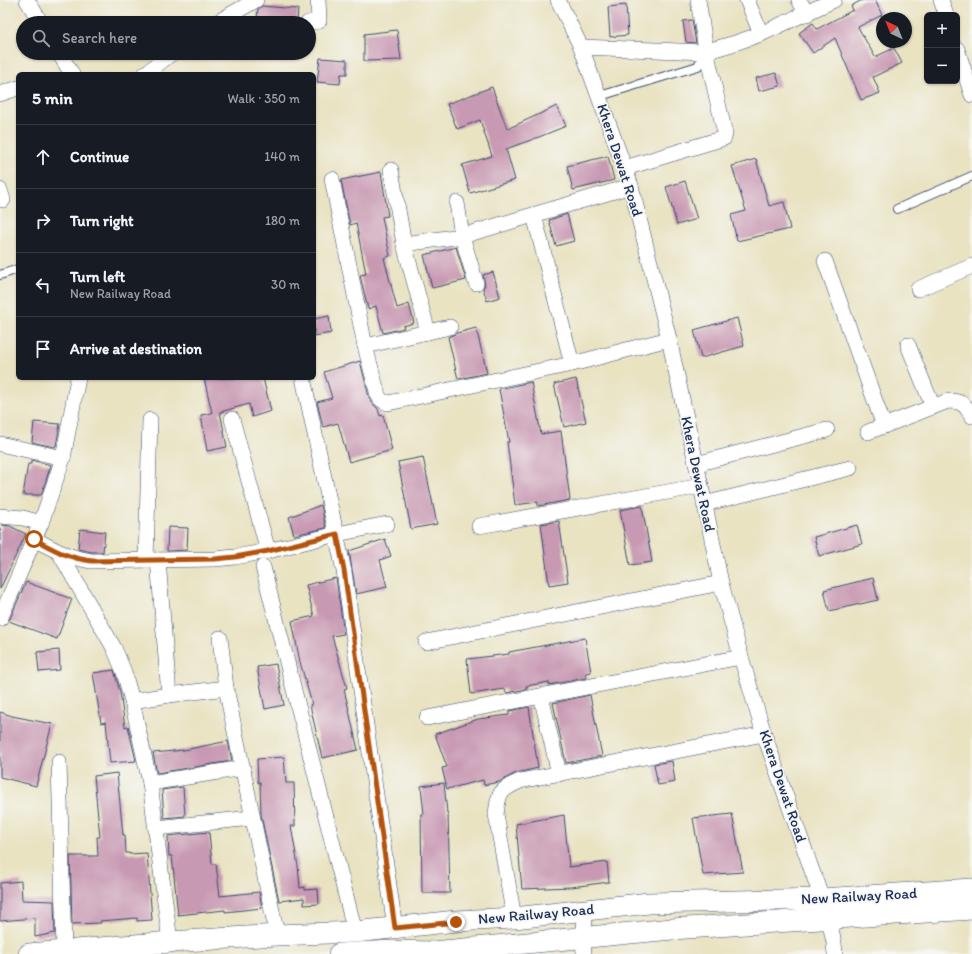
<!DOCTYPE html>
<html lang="en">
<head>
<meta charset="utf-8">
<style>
  :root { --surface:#171b24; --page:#20242c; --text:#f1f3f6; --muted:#9ea1a6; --line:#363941 }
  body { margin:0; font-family:Itim,sans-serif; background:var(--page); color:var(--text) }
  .controls { position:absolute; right:12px; top:12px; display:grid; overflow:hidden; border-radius:6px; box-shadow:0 1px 3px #0004 }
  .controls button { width:36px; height:36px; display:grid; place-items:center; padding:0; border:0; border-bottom:1px solid var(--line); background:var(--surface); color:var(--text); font:20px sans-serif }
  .compass { position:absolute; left:876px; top:12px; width:36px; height:36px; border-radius:50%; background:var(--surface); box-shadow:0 1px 3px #0004; rotate:317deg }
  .stop { position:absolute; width:12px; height:12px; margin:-9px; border:3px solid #b45309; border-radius:50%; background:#fff }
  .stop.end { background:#b45309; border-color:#fff; box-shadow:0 1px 4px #0008 }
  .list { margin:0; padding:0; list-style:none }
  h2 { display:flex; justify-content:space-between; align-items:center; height:52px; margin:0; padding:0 16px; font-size:17px }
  h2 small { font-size:13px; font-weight:400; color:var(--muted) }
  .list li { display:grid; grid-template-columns:26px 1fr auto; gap:12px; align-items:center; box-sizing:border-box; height:64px; padding:0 16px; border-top:1px solid var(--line) }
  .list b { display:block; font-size:15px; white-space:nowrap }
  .list p { margin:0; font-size:13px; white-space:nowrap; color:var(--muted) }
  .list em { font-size:13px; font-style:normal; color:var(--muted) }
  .icon { flex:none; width:22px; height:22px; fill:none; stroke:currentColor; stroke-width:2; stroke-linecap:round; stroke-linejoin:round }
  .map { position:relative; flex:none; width:972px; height:954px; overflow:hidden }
  .search { position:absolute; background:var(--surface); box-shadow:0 1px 3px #0004; left:16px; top:16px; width:300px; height:44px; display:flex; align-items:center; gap:10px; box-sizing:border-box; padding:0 14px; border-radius:22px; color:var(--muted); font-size:15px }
  .panel { position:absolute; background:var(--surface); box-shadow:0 1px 3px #0004; left:16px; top:72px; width:300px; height:308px; border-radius:6px }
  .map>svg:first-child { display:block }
  .building { fill:#c899b2 }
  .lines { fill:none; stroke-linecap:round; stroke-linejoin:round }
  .service-casing { stroke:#3a4a6d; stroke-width:10 }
  .minor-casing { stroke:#3a4a6d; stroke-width:16 }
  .secondary-casing { stroke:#3a4a6d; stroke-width:22 }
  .service { stroke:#fff; stroke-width:8 }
  .minor { stroke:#fff; stroke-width:15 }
  .secondary { stroke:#fff; stroke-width:21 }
  .route { stroke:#b45309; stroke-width:5 }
  .labels { text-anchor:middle; stroke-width:3.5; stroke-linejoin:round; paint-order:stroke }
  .street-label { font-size:15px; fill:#1b2f5e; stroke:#f6f6f2 }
</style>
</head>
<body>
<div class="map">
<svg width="972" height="954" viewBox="0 0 972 954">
  <rect width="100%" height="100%" fill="#f6f6f2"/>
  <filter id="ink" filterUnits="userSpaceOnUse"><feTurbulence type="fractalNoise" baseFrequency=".025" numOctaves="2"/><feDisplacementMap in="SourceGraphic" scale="8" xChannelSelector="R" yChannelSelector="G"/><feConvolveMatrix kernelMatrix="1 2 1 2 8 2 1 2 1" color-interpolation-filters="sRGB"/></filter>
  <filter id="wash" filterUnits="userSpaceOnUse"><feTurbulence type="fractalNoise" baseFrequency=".012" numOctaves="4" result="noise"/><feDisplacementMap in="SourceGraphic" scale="16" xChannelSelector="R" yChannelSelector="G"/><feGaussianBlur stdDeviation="0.9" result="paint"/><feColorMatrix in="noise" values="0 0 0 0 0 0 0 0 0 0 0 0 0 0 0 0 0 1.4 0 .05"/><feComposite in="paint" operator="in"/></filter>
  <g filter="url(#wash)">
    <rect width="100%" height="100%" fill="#e9e3c2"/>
    <g id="blocks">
      <g class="building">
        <polygon points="862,0 875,0 882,15 858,27 875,57 894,48 902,63 873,77 880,93 861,100 835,38 813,53 799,33 813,23 817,29 853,10 851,6"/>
        <polygon points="626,5 628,35 610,37 608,7"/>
        <polygon points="262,6 298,9 297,22 257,19 258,9"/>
        <polygon points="692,20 696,43 686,42 683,21"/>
        <polygon points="397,30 401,60 364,61 364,34"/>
        <polygon points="320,58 347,60 347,74 341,74 340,84 317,82"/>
        <polygon points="776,73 780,86 759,91 756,78"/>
        <polygon points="492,87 507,129 557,106 566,126 539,137 506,149 515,180 470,193 462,165 492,156 480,120 457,129 447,104"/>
        <polygon points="608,156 614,180 573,190 567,166"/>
        <polygon points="756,159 769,206 784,202 790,229 737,241 731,215 746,211 732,166"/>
        <polygon points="381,172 388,216 382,217 390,256 384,258 397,308 409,304 414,323 403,326 404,328 383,333 376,306 368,309 360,275 366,274 356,223 350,225 341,180"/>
        <polygon points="685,181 697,219 677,225 666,187"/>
        <polygon points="567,214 574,241 556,246 549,220"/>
        <polygon points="456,247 466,280 432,288 424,255"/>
        <polygon points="493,272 500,297 487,301 483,288 485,285 483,275"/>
        <polygon points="329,316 331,333 314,336 314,319"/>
        <polygon points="737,318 744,346 701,358 694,330"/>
        <polygon points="476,328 487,373 458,379 448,337 457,333"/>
        <polygon points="360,361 369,397 373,404 378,409 380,416 383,415 392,450 349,462 338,423 323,427 317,402 332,398 324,372"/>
        <polygon points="204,378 263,378 271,411 252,417 249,404 220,412 227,447 207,451 201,415 212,413"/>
        <polygon points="576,379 586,422 564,427 554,384"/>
        <polygon points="531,382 541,434 561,431 570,500 538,506 538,502 515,505 507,442 509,442 499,389"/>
        <polygon points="34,422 60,424 56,446 54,447 32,442"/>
        <polygon points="423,457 437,524 411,529 398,462"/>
        <polygon points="31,460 51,465 41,495 23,495 28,464 31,464"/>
        <polygon points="321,505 326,528 294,535 289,517"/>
        <polygon points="642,506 652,562 630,565 620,510"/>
        <polygon points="559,521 568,582 549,585 541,524"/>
        <polygon points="2,525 10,526 26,534 0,589 0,531"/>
        <polygon points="857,525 862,544 819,556 814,537"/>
        <polygon points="168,527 188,528 187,550 167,551"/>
        <polygon points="80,529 105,532 103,552 92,552 78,549"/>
        <polygon points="385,539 391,556 380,560 387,587 356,594 349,551"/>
        <polygon points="336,578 344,634 332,636 347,688 344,689 358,750 322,758 310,705 312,704 300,662 292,621 314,616 306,585"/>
        <polygon points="873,578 878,600 829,611 824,590"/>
        <polygon points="26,582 72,599 57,639 9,621"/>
        <polygon points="585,638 591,672 586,673 586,678 549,685 549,682 526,686 527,689 506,693 505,689 471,694 467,659 509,654 509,652"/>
        <polygon points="59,650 60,670 39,672 37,652"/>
        <polygon points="276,664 284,705 265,709 257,667"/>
        <polygon points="114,670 120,692 125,727 128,726 136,761 110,763 106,722 101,723 93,673"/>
        <polygon points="590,695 602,756 566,763 553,703"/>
        <polygon points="529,707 538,768 516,773 499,782 484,785 483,780 447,789 442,768 447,767 435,734 478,719 509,715 509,711"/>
        <polygon points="0,712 12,716 52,724 36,786 0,777"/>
        <polygon points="228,741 232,761 157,773 153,753 184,750"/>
        <polygon points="284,757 286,783 294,783 295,826 291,826 298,866 300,888 305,887 305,890 318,889 319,904 304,905 304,898 279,901 261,815 260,782 258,783 257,759"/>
        <polygon points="672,761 675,782 658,785 654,764"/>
        <polygon points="117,773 123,835 125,835 126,853 129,853 129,854 147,853 152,920 137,921 137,918 100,921 101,923 72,924 70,856 98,856 97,837 100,837 94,776"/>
        <polygon points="444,783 447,813 448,813 450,893 422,893 421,814 424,814 421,786"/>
        <polygon points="183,787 185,816 164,818 162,790"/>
        <polygon points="732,814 743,872 703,875 693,818"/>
        <polygon points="564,815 569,867 607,862 609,882 571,887 522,889 516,824"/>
        <polygon points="209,832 212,864 216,864 220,896 259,892 262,908 225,912 225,910 178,915 172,856 169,856 168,836"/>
        <polygon points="21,881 22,900 54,901 55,933 35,937 35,918 0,921 0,883"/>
      </g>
    </g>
  </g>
  <g filter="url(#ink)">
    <use href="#blocks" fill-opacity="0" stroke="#3a4a6d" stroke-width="1"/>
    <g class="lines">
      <g class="service-casing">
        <g id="service">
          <polyline points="600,96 698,66 704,52"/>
          <polyline points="897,209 972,176"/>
          <polyline points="0,275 18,269"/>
        </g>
      </g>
      <g class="minor-casing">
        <g id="minor">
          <polyline points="27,0 41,23"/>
          <polyline points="558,0 581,47 631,186 669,339 701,486 721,583 741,657 764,734 829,919 834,943 835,954"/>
          <polyline points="747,0 761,34"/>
          <polyline points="799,0 807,14"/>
          <polyline points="941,0 946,15"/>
          <polyline points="216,23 256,0"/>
          <polyline points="308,23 319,21 318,0"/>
          <polyline points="581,47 704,52 732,44 761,34 834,0"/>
          <polyline points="957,49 972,95"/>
          <polyline points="59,53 72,74"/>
          <polyline points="145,74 172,53"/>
          <polyline points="0,94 18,88"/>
          <polyline points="625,168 724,138 725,134 706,50 698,0"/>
          <polyline points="391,170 404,244 428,332"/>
          <path d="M332,179l33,167 13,49c2,4 4,7 10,8l184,-39 97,-25"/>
          <polyline points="0,190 3,200"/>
          <polyline points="457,203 462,236 476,283"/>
          <polyline points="534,215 572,364"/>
          <polyline points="404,244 462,236 631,186"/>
          <polyline points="825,261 884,426"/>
          <polyline points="918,289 972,266"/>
          <polyline points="908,345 933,407"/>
          <polyline points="365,346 450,327"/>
          <polyline points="303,378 344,571 395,928"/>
          <polyline points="232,419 268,551"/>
          <path d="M868,432l80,-31c14,0 17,3 24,15"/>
          <polyline points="0,444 63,458"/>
          <polyline points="696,464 827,430"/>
          <polyline points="704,504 850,468"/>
          <polyline points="0,516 23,518 41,523"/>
          <polyline points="479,526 701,486"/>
          <path d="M34,539c21,11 33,18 57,22l124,-2 20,-2 33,-6 69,-17 50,-10"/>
          <polyline points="59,552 114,648 124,672 132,701 150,783 170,942"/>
          <polyline points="146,560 150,420"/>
          <polyline points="158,560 169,695"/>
          <polyline points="263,567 355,932"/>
          <polyline points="0,619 41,523 63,458 78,378"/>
          <polyline points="220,638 226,688 277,935"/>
          <polyline points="426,642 721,583"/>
          <polyline points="541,696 559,774"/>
          <polyline points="132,701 169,695 226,688"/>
          <polyline points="427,718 741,657"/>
          <polyline points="59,762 64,951"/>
          <polyline points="150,783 243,768"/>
          <polyline points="156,828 252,818"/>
          <path d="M514,918l-18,-104c3,-23 3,-23 24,-33l244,-47"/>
          <polyline points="584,954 583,937 586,910"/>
        </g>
      </g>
      <g class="secondary-casing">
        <g id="secondary">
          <polyline points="29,954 170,942 277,935 355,932 456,921 514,918 649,903 822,899 972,889"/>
          <polyline points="339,954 391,951 433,952 672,929 972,909"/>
        </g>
      </g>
      <use href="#service" class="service"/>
      <use href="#minor" class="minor"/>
      <use href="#secondary" class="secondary"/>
    </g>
  </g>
  <g class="lines" filter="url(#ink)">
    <path class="route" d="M34,539c20,11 34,19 58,22l123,-2 20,-2 33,-6 69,-17 7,36 51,358 61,-6"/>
  </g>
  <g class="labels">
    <g class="street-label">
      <text transform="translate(620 160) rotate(72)" y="5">Khera Dewat Road</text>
      <text transform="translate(698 474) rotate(78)" y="5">Khera Dewat Road</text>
      <text transform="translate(783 786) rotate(71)" y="5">Khera Dewat Road</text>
      <text transform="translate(859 896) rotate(-3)" y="5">New Railway Road</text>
      <text transform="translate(536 914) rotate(-5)" y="5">New Railway Road</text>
    </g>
  </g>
</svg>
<div class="controls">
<button>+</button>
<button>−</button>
</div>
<svg class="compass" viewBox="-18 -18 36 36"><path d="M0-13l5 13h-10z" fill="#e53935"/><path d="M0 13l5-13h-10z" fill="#9ea1a6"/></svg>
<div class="stop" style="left:34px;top:539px"></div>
<div class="stop end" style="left:456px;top:922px"></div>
<div class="search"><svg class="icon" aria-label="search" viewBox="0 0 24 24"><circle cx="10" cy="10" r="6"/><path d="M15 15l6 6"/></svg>Search here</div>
<section class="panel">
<h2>5 min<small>Walk · 350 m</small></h2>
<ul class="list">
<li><svg class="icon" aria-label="ahead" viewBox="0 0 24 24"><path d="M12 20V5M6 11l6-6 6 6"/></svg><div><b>Continue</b></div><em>140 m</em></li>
<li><svg class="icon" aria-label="right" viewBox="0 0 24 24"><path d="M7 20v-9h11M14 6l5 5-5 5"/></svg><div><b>Turn right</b></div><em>180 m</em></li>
<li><svg class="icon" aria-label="left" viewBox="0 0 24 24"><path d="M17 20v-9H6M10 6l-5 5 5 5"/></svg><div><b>Turn left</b><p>New Railway Road</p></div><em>30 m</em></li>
<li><svg class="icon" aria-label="arrive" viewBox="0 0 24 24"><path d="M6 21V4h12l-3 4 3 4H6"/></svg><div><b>Arrive at destination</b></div></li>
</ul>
</section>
</div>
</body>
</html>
